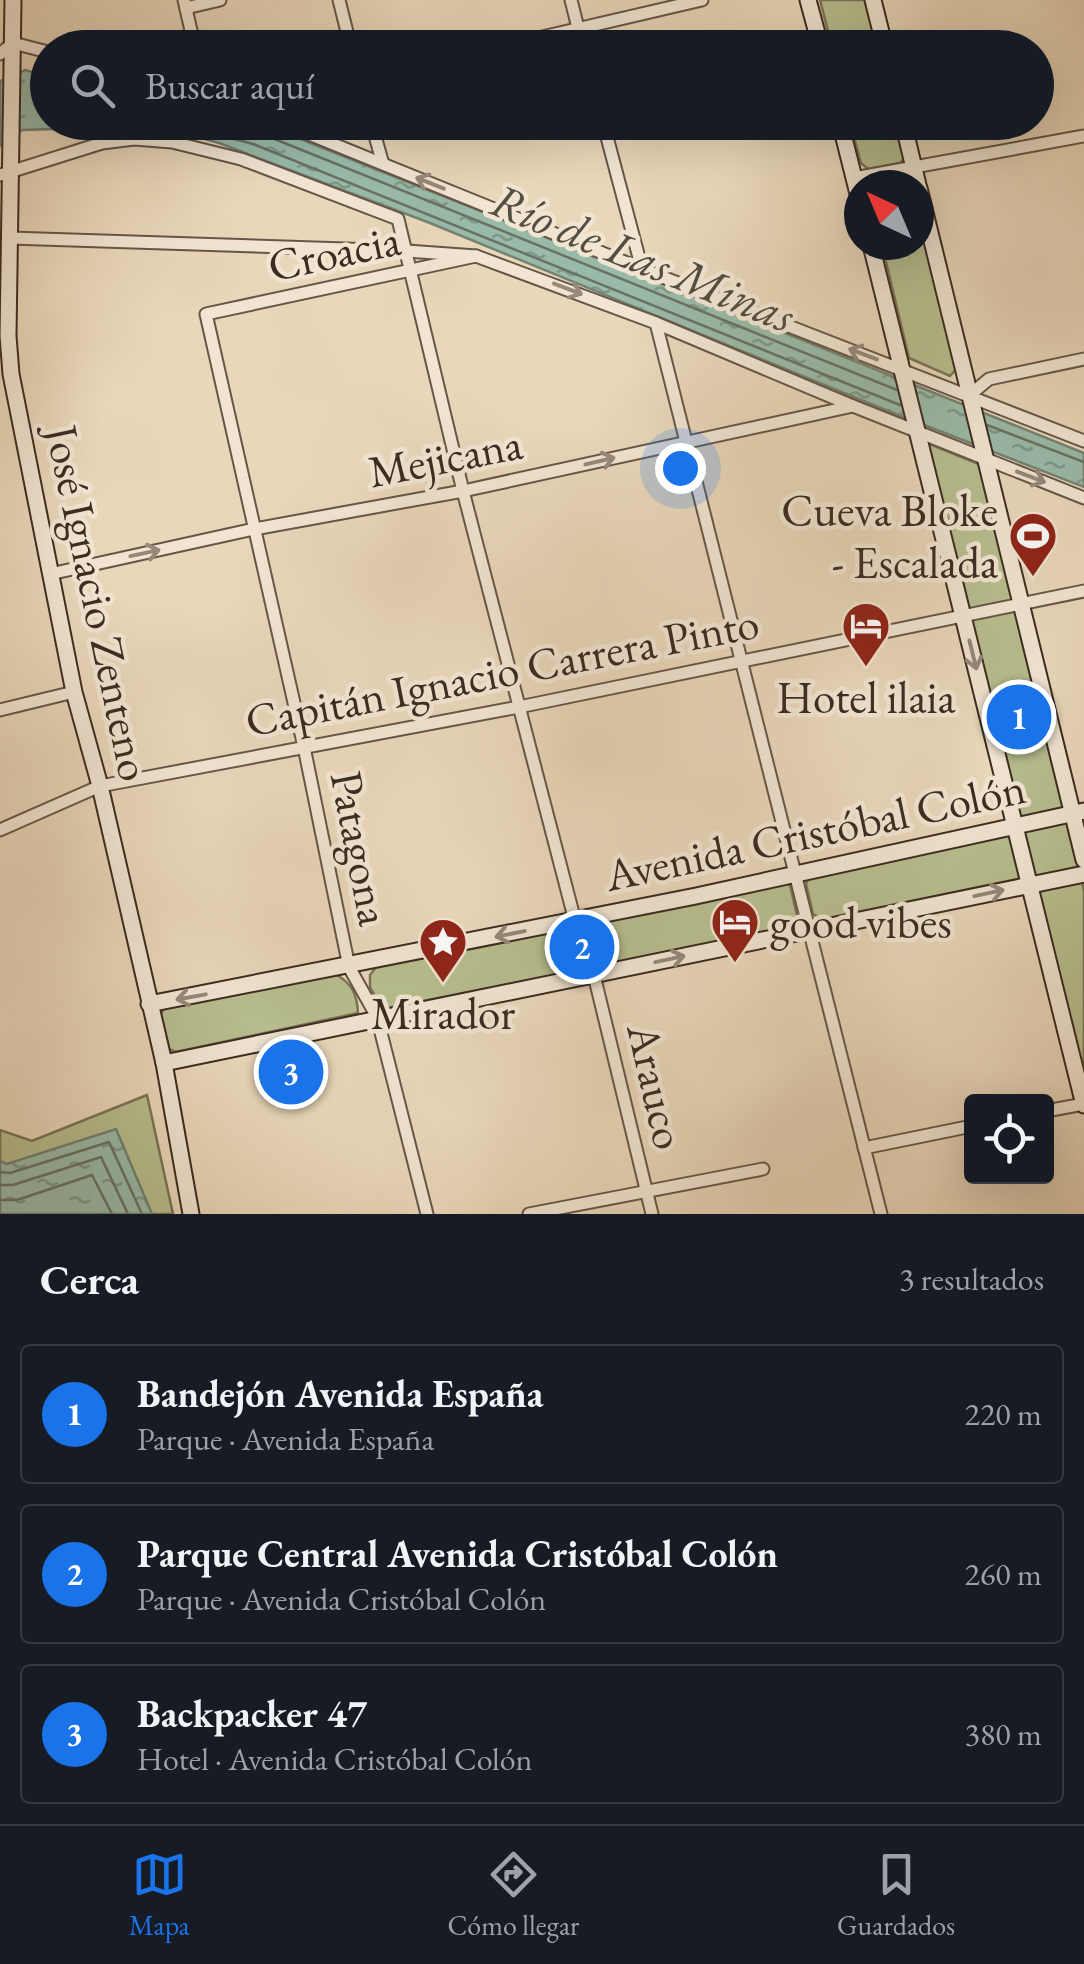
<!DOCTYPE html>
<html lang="es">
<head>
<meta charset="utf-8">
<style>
  :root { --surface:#171b24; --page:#242831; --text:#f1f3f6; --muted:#9ea1a6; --line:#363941; --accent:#1a73e8 }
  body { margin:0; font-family:"EB Garamond",serif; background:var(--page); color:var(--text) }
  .controls { position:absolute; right:30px; bottom:30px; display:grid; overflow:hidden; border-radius:10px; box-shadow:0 10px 40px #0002 }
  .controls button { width:90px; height:90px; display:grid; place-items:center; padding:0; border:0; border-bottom:2px solid var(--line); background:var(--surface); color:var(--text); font:50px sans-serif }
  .compass { position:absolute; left:844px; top:170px; width:90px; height:90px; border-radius:50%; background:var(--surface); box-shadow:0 10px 40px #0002; rotate:316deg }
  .you { position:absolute; left:680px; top:468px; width:35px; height:35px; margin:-25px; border:8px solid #fff; border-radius:50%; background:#1a73e8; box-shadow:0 0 0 15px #1a73e833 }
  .badge { display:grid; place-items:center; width:65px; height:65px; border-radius:50%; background:var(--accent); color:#fff; font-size:32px; font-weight:700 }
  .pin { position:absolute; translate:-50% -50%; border:5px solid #fff; box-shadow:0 2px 10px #0006 }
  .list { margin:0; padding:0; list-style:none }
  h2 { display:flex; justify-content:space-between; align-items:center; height:130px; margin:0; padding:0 40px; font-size:42px }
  h2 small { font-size:32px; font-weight:400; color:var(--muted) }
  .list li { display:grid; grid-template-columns:65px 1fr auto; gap:30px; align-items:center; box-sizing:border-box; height:140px; margin:0 20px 20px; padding:0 20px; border:2px solid var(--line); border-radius:10px }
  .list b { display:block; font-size:38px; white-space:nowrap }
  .list p { margin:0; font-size:32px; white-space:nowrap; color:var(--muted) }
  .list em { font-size:32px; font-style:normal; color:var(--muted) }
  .icon { flex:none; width:55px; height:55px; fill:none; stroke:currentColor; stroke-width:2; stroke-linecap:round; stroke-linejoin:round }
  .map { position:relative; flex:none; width:1084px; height:1214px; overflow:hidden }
  .search { position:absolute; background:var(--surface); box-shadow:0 10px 40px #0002; left:30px; right:30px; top:30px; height:110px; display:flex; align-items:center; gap:25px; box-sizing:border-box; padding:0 35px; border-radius:55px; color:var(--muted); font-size:38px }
  .sheet { height:610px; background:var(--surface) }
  nav { display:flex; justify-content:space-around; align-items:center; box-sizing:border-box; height:140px; border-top:2px solid var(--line); background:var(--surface); font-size:28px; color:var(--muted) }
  nav a { display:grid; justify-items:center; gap:5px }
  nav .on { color:var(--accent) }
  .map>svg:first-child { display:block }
  .green { fill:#b7be8f; stroke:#7a7458; stroke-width:2.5 }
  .water { fill:url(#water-ripples); stroke:#748173; stroke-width:2.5 }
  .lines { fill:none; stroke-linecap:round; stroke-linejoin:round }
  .shore { stroke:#6a7265; stroke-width:2.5 }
  .street-casing { stroke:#675647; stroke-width:15 }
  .secondary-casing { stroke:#3c2b21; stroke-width:19 }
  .street { stroke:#f1e5d2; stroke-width:11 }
  .secondary { stroke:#f1e5d2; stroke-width:15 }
  .oneway { stroke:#96887a }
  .labels { text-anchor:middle; stroke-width:9; stroke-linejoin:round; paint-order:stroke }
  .street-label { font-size:45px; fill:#3c2b21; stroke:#f1e5d2 }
  .poi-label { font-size:45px; fill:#3c2b21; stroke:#f1e5d2 }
  .water-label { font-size:48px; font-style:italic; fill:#534f43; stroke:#f1e5d2 }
</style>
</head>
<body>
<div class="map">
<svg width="1084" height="1214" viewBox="0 0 1084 1214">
  <defs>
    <pattern id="water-ripples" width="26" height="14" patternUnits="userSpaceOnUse" patternTransform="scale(2.5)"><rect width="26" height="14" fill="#99baa9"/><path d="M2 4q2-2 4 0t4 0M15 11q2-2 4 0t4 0" fill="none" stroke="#7e9789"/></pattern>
  </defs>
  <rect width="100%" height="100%" fill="#e9d7ba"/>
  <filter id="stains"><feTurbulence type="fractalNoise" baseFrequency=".002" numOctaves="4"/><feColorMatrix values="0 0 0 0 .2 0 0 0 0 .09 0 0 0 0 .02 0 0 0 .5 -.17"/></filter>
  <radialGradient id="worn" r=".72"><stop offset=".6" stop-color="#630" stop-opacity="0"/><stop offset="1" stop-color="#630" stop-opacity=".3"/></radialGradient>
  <g class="green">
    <polygon points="820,0 870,0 882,47 832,47"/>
    <polygon points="850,123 900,123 908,154 900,163 868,169 861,163"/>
    <polygon points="919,202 957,368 950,376 909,358 882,245 919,245"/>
    <polygon points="927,443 981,465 1084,891 1084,1081"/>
    <polygon points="1008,835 1014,838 1025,875 1019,880 823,920 813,914 806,884 810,876"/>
    <polygon points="783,882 790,885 798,920 791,928 388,1008 380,1005 370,987 370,975 377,966"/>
    <path d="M335,974c17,9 22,20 23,39l-182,39 -7,-3 -8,-35 5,-9z"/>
    <polygon points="147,1095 173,1214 0,1214 0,1130 32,1141"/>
  </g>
  <g class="water">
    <polygon points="25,70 47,76 48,122 258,122 1084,453 1084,487 888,411 430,223 219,143 190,135 120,127 22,130 0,146 0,81"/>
    <polygon points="116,1129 152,1214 0,1214 0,1161 7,1164"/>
  </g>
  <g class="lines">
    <g class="shore">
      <polyline points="171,122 253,144 900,405"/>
      <polyline points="260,122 261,131 267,136 897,390"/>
      <polyline points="987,425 1084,462"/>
      <polyline points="0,1172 10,1173 109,1142 142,1214"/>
      <polyline points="0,1185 13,1185 101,1157 128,1214"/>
      <polyline points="0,1200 17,1200 92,1175 112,1214"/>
    </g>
    <g class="street-casing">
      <g id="street">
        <polyline points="184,0 195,48"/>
        <polyline points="339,0 351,48"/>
        <polyline points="571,0 583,48"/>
        <polyline points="186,8 220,0"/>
        <polyline points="495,48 702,0"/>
        <polyline points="0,54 13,43 48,52"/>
        <polyline points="279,122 642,269 1084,441"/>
        <polyline points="371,122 383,164"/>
        <polyline points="603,122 642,269"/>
        <polyline points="0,175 102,143 134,139 172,142 241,159 398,219 463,491 575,921"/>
        <polyline points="854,178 1084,136"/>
        <polyline points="10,238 407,251 476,256 656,323 853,406 1084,498"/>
        <polyline points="656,323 881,1214"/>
        <polyline points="971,394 989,379 1084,359"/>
        <polyline points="50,574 254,529 463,491 853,406"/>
        <polyline points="0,710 74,692"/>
        <polyline points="0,830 100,786 519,707 1084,591"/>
        <polyline points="594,975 652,1214"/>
        <polyline points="1046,1111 1084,1104"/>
        <polyline points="864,1148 972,1126"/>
        <polyline points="427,1214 377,1017 349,967 304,747 206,314 476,256"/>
        <polyline points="529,1214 763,1169"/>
      </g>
    </g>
    <g class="secondary-casing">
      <g id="secondary">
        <polyline points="13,0 8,336 11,374 74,692 100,786 164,1063 191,1214"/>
        <polyline points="808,0 821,48"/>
        <polyline points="873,0 885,48"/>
        <polyline points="840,122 859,198"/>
        <polyline points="903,122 918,185"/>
        <polyline points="919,188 1084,860"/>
        <polyline points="871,245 1084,1105"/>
        <polyline points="149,1004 696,896 1084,811"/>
        <polyline points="164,1063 1084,874"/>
      </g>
    </g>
    <use href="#street" class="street"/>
    <use href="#secondary" class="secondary"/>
  </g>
  <defs><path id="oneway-shaft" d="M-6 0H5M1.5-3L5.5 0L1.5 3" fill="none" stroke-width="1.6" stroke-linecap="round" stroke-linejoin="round" transform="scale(2.5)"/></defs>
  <g class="oneway">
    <use href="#oneway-shaft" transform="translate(430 183) rotate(-158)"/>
    <use href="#oneway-shaft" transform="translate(568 289) rotate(21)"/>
    <use href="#oneway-shaft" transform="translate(863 354) rotate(-159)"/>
    <use href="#oneway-shaft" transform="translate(600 461) rotate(-13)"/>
    <use href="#oneway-shaft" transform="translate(1031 477) rotate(21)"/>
    <use href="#oneway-shaft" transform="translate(145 553) rotate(-12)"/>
    <use href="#oneway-shaft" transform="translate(973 655) rotate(76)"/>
    <use href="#oneway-shaft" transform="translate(989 893) rotate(-12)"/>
    <use href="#oneway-shaft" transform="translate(510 934) rotate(169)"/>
    <use href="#oneway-shaft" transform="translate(670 959) rotate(-12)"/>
    <use href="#oneway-shaft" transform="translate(191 997) rotate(170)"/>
  </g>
  <defs>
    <g id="stadium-pin" transform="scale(2.5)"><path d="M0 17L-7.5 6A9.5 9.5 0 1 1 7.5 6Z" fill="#8f2418" stroke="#f1e5d2"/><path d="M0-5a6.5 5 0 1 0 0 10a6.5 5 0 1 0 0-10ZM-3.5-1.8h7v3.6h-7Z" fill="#fff"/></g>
    <g id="hotel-pin" transform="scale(2.5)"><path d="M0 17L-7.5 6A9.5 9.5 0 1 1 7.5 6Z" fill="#8f2418" stroke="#f1e5d2"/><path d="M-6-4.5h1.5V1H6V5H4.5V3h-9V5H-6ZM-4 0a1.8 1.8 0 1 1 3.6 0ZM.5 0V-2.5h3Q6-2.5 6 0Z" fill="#fff"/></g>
    <g id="sight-pin" transform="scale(2.5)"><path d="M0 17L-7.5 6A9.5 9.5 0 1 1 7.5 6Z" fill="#8f2418" stroke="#f1e5d2"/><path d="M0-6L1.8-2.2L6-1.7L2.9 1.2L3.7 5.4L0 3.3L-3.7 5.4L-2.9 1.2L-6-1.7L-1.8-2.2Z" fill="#fff"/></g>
  </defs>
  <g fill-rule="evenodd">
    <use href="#stadium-pin" x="1033" y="536"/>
    <use href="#hotel-pin" x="866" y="626"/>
    <use href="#hotel-pin" x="735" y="922"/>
    <use href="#sight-pin" x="443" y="942"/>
  </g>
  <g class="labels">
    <g class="street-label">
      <text transform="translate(334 252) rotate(-12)" y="16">Croacia</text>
      <text transform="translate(445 457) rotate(-11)" y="16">Mejicana</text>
      <text transform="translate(99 603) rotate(78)" y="16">José Ignacio Zenteno</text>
      <text transform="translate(502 671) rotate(-11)" y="16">Capitán Ignacio Carrera Pinto</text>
      <text transform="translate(815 831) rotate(-12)" y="16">Avenida Cristóbal Colón</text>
      <text transform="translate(361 848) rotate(79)" y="16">Patagona</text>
      <text transform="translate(657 1086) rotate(77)" y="16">Arauco</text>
    </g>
    <g class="poi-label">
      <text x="998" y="526" text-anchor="end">Cueva Bloke<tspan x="998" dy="52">- Escalada</tspan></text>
      <text x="866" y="713">Hotel ilaia</text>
      <text x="770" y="938" text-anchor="start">good vibes</text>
      <text x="443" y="1029">Mirador</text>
    </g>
    <g class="water-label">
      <text transform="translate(643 257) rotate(22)" y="17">Río de Las Minas</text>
    </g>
  </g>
  <rect width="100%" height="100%" filter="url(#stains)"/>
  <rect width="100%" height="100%" fill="url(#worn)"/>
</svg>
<div class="controls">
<button><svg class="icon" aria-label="locate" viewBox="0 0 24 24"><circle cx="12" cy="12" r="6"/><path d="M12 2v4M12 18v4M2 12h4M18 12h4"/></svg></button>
</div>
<svg class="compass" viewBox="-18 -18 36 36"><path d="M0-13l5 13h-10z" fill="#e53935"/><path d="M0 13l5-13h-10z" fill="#9ea1a6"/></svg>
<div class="you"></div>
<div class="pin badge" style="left:1019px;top:717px">1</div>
<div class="pin badge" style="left:582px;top:947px">2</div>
<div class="pin badge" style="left:291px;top:1072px">3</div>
<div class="search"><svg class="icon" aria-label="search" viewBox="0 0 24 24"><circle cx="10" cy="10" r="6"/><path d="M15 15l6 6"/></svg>Buscar aquí</div>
</div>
<section class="sheet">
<h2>Cerca<small>3 resultados</small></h2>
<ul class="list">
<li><span class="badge">1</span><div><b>Bandejón Avenida España</b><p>Parque · Avenida España</p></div><em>220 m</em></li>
<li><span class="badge">2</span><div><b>Parque Central Avenida Cristóbal Colón</b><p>Parque · Avenida Cristóbal Colón</p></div><em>260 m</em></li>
<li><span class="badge">3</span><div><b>Backpacker 47</b><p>Hotel · Avenida Cristóbal Colón</p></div><em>380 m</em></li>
</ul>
</section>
<nav>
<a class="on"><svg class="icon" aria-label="map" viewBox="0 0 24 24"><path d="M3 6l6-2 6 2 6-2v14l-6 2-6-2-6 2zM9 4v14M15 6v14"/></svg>Mapa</a>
<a><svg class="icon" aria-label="directions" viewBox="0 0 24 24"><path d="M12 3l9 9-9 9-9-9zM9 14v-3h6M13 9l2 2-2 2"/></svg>Cómo llegar</a>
<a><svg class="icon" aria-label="saved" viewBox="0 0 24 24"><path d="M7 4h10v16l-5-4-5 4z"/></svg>Guardados</a>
</nav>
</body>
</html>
